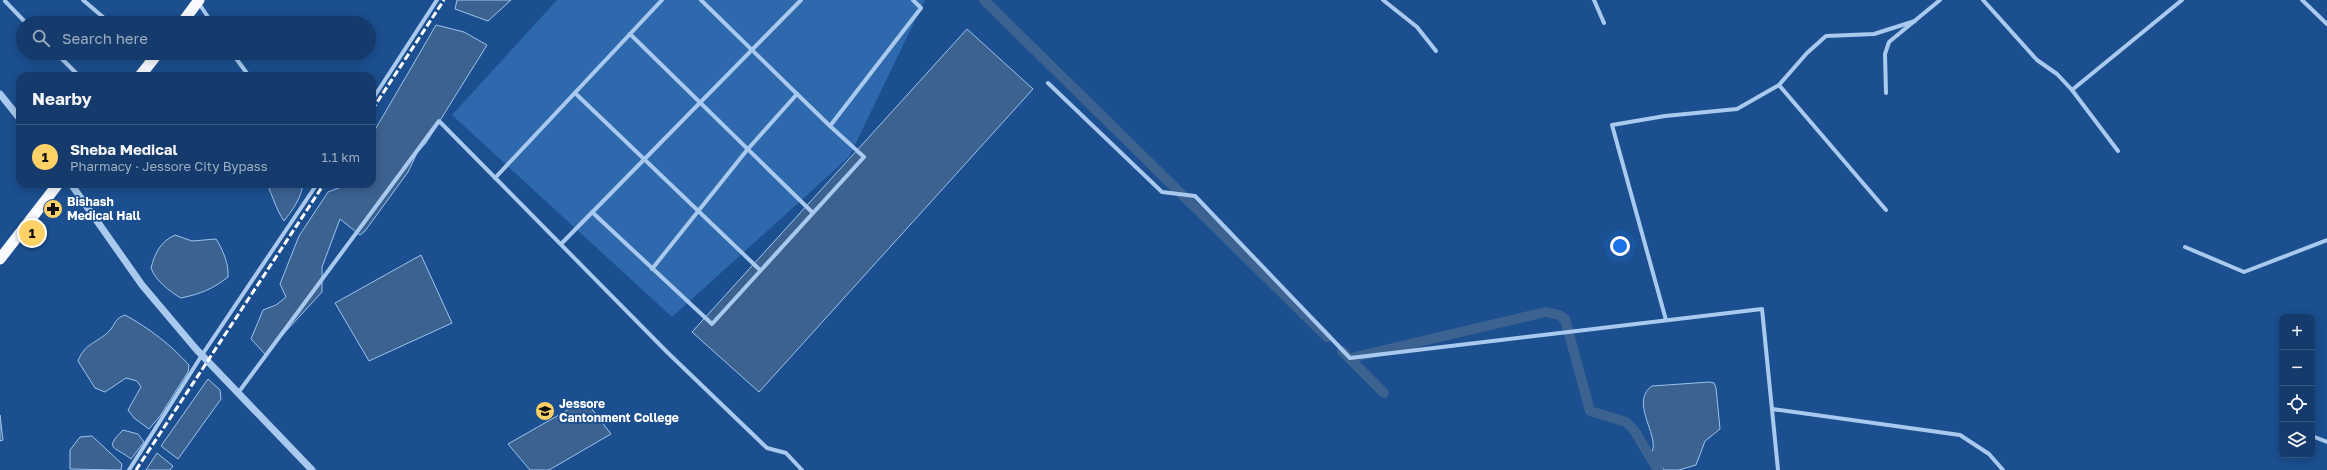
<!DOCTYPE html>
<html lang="en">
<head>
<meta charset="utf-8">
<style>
  :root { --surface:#143b6b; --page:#1d4271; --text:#f1f3f6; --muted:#9dadc1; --line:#33557e; --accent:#ffd166 }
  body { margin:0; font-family:"Golos Text",sans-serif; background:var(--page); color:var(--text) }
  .controls { position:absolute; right:12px; bottom:12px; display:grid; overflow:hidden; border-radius:8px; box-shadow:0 2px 10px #0003 }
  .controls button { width:36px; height:36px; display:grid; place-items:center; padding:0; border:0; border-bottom:1px solid var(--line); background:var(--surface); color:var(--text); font:20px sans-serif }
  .you { position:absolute; left:1620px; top:246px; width:14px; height:14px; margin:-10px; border:3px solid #fff; border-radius:50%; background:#1a73e8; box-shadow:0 0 0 6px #1a73e833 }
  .badge { display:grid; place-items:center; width:26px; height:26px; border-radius:50%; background:var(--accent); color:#111; font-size:13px; font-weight:700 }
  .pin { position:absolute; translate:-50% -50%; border:2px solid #fff; box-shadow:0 1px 4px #0006 }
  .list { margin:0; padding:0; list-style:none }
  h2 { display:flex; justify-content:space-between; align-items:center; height:52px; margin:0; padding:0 16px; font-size:17px }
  h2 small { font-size:13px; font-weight:400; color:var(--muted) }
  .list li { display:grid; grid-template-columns:26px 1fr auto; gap:12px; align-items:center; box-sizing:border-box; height:64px; padding:0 16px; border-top:1px solid var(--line) }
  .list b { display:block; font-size:15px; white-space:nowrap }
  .list p { margin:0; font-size:13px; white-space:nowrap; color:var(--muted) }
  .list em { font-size:13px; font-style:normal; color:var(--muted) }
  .icon { flex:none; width:22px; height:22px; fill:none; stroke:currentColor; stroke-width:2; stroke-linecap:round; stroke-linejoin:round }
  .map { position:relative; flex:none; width:2327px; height:470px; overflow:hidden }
  .search { position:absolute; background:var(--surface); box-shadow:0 2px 10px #0003; left:16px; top:16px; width:360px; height:44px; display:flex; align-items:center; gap:10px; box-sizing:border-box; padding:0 14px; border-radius:22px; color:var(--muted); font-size:15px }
  .panel { position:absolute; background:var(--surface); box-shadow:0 2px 10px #0003; left:16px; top:72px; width:360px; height:116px; border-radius:12px }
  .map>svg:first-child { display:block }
  .green { fill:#2e69ad }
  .water { fill:#3c6290; stroke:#9cc4f0 }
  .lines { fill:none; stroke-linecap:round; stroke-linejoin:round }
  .canal { stroke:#3c6290; stroke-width:10 }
  .minor { stroke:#a9c9ee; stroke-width:4 }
  .tertiary { stroke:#a9c9ee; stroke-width:7 }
  .trunk { stroke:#f8faff; stroke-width:11 }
  .rail { stroke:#fff; stroke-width:3; stroke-dasharray:7 3; stroke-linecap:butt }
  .labels { text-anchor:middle; stroke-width:3.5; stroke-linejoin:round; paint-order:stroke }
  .poi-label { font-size:12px; font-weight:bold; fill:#fff; stroke:#1b4f8f; text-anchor:start }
</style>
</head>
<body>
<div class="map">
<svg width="2327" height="470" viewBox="0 0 2327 470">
  <rect width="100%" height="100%" fill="#1b4f8f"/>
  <polygon class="green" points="557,0 925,0 849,157 672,317 452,115"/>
  <g class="water">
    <polygon points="457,0 511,0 488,21 455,9"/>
    <polygon points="436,25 464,32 487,45 426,143 417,153 408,172 365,231 360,235 340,219 322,267 322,292 265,354 251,339 263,310 276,305 286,297 280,284 299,236 328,192 349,184 372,184 372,135"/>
    <polygon points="967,29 1033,89 759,392 692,332"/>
    <path d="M267,184h36c-2,15 -10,25 -19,37 -8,-12 -11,-24 -17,-37z"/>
    <path d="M175,235l17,6 24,-2c7,11 13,25 12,38 -15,12 -28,17 -47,21 -11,-6 -26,-18 -30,-30 4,-15 9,-26 24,-33z"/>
    <polygon points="421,255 452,323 369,361 335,303"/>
    <path d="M125,315c24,13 46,30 64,50l-1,7 -28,44 -11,13 -15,-11 -6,-8 13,-23 -4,-6 -11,-3 -21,14 -10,-4 -17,-27c7,-19 21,-18 33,-32 5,-7 5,-11 14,-14z"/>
    <polygon points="208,379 220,390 221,399 178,459 161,446"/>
    <path d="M1710,382l4,1 2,5 4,41 -15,12 -9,24 -17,5h-15l-12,-15c0,-4 2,-8 1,-13 -2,-17 -20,-43 -1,-56z"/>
    <polygon points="585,400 611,434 549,470 530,470 508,444"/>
    <polygon points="0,415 3,440 0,441"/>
    <path d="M123,430l15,4 6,8 -13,17c-16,-13 -28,-9 -8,-29z"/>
    <polygon points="92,436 122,464 121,470 70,469 70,450 80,437"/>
    <polygon points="157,453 173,466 170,470 146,470"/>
  </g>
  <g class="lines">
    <g class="canal">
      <polyline points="984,0 1327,337"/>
      <polyline points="1342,351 1384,393"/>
      <polyline points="1355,357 1546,312 1559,315 1565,319 1590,411 1626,422 1634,430 1658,470"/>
    </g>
    <g class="minor">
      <polyline points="83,0 110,23"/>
      <polyline points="1383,0 1417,27 1436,51"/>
      <polyline points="1594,0 1604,23"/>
      <polyline points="1983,0 2037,60 2057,74 2072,90 2118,151"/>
      <polyline points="2302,0 2327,24"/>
      <polyline points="5,1 26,23"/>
      <polyline points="198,2 212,23"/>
      <polyline points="630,34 813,213"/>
      <polyline points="56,53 79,76"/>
      <polyline points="146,53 153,59"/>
      <polyline points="232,53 249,76"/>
      <polyline points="1048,83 1162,192 1195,196 1350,358 1762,309 1778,470"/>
      <polyline points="1779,85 1886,210"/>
      <polyline points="2072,90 2182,0"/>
      <polyline points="575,93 760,270"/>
      <polyline points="1886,93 1885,54 1889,42 1940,0"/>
      <polyline points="797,94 830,126"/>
      <polyline points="372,100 437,0"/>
      <polyline points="495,178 662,0"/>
      <polyline points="592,212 712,324 864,157 830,126 921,8 913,0"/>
      <polyline points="561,244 801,0"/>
      <polyline points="2185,247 2244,272 2327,240"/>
      <polyline points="652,269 747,150 797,94 701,0"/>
      <polyline points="1666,320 1612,125 1665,116 1737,109 1779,85 1807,53 1826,36 1874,34 1915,21"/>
      <polyline points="238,393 439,121 667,352 767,448 786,453 802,470"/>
      <polyline points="1772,409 1960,435 1989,454 2003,470"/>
      <polyline points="2312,436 2327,442"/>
      <polyline points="129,470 202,355 317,184"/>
    </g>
    <g class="tertiary">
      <polyline points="0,94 20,119"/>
      <polyline points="71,184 142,285 196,349 312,470"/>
    </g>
    <g class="trunk">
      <polyline points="182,23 199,0"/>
      <polyline points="140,76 158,53"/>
      <polyline points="0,259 58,184"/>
    </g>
    <g class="rail">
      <polyline points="372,110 444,0"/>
      <polyline points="136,470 324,184"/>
    </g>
  </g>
  <defs>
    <g id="pharmacy-disc" transform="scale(1)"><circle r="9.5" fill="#ffd166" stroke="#1b4f8f"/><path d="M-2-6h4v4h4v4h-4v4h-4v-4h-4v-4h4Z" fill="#111"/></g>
    <g id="university-disc" transform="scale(1)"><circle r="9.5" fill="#ffd166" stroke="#1b4f8f"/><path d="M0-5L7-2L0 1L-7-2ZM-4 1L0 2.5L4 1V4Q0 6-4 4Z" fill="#111"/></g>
  </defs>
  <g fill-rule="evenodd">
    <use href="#pharmacy-disc" x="53" y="209"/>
    <use href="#university-disc" x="545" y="411"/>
  </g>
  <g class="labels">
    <g class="poi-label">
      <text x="67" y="206">Bishash<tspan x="67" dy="14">Medical Hall</tspan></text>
      <text x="559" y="408">Jessore<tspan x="559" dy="14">Cantonment College</tspan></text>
    </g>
  </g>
</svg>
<div class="controls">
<button>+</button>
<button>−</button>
<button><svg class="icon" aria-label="locate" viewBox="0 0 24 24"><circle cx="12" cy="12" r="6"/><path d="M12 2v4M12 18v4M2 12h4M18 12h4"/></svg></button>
<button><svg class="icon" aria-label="layers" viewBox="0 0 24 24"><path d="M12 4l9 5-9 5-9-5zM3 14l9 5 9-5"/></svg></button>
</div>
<div class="you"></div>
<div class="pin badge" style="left:32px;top:233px">1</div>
<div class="search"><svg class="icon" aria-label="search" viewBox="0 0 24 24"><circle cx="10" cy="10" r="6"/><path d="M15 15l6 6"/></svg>Search here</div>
<section class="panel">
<h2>Nearby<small></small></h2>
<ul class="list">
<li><span class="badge">1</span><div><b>Sheba Medical</b><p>Pharmacy · Jessore City Bypass</p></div><em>1.1 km</em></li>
</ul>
</section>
</div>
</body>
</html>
